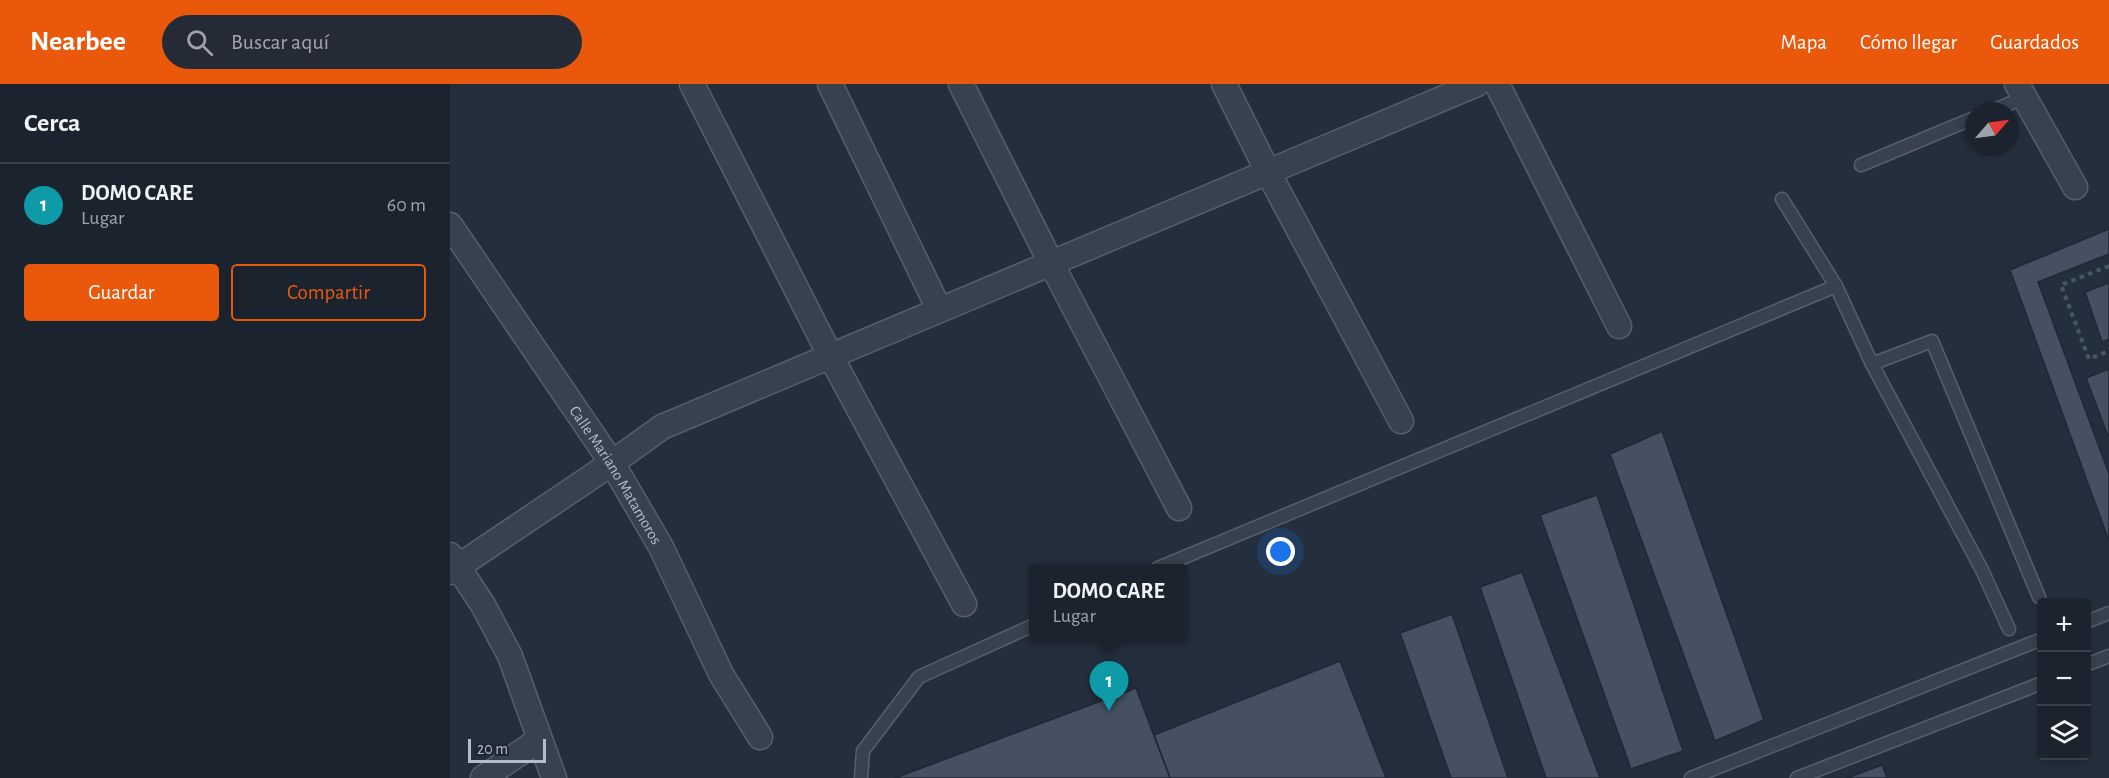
<!DOCTYPE html>
<html lang="es">
<head>
<meta charset="utf-8">
<style>
  :root { --surface:#1b232e; --page:#242b36; --text:#f1f3f6; --muted:#a0a4aa; --line:#39404a; --accent:#ea580c }
  body { margin:0; font-family:"Alegreya Sans",sans-serif; background:var(--page); color:var(--text) }
  .controls { position:absolute; right:18px; bottom:18px; display:grid; overflow:hidden; border-radius:6px; box-shadow:0 3px 9px #0003 }
  .controls button { width:54px; height:54px; display:grid; place-items:center; padding:0; border:0; border-bottom:2px solid var(--line); background:var(--surface); color:var(--text); font:30px sans-serif }
  .compass { position:absolute; left:1515px; top:18px; width:54px; height:54px; border-radius:50%; background:var(--surface); box-shadow:0 3px 9px #0003; rotate:62deg }
  .scale { position:absolute; left:18px; bottom:15px; width:78px; box-sizing:border-box; padding-left:6px; border:3px solid #b4bcc9; border-top:0; font-size:16px; line-height:21px; white-space:nowrap; color:#b4bcc9; -webkit-text-stroke:4px #1d2633; paint-order:stroke }
  .you { position:absolute; left:831px; top:468px; width:21px; height:21px; margin:-15px; border:4px solid #fff; border-radius:50%; background:#1a73e8; box-shadow:0 0 0 9px #1a73e833 }
  .badge { display:grid; place-items:center; width:39px; height:39px; border-radius:50%; background:var(--accent); color:#fff; font-size:20px; font-weight:700 }
  .pin { position:absolute; translate:-50% -50px; filter:drop-shadow(0 2px 3px #0008) }
  .pin::after { content:''; position:absolute; top:32px; width:21px; height:18px; background:inherit; clip-path:polygon(0 0,100% 0,50% 100%) }
  .popup { position:absolute; left:579px; top:480px; width:159px; height:78px; box-sizing:border-box; display:grid; place-content:center; border-radius:6px; background:var(--surface); filter:drop-shadow(0 2px 4px #0005); font-size:20px; white-space:nowrap; color:var(--muted) }
  .popup b { font-size:22px; color:var(--text) }
  .popup::after { content:''; position:absolute; left:50%; top:100%; margin-left:-12px; border:12px solid transparent; border-top-color:var(--surface) }
  .list { margin:0; padding:0; list-style:none }
  h2 { display:flex; justify-content:space-between; align-items:center; height:78px; margin:0; padding:0 24px; font-size:26px }
  h2 small { font-size:20px; font-weight:400; color:var(--muted) }
  .list li { display:grid; grid-template-columns:39px 1fr auto; gap:18px; align-items:center; box-sizing:border-box; height:84px; padding:0 24px; border-top:2px solid var(--line) }
  .list b { display:block; font-size:22px; white-space:nowrap }
  .list p { margin:0; font-size:20px; white-space:nowrap; color:var(--muted) }
  .list em { font-size:20px; font-style:normal; color:var(--muted) }
  .actions { display:flex; gap:12px; padding:18px 24px }
  .actions a { flex:1; padding:14px 0; border:2px solid var(--accent); border-radius:6px; text-align:center; font-size:21px; color:var(--accent) }
  .actions .main { background:var(--accent); color:#fff }
  .icon { flex:none; width:33px; height:33px; fill:none; stroke:currentColor; stroke-width:2; stroke-linecap:round; stroke-linejoin:round }
  .map { position:relative; flex:none; width:1659px; height:694px; overflow:hidden }
  header { display:flex; align-items:center; gap:36px; box-sizing:border-box; height:84px; padding:0 30px; background:var(--accent); color:#fff }
  header strong { font-size:28px }
  nav { display:flex; gap:33px; margin-inline-start:auto; font-size:21px }
  .search { width:420px; height:54px; background:var(--page); display:flex; align-items:center; gap:15px; box-sizing:border-box; padding:0 21px; border-radius:33px; color:var(--muted); font-size:22px }
  main { display:flex }
  aside { flex:1; background:var(--surface) }
  .map>svg:first-child { display:block }
  .building { fill:#455162; stroke:#1f2835; stroke-width:1.5 }
  .lines { fill:none; stroke-linecap:round; stroke-linejoin:round }
  .service-casing { stroke:#565f6c; stroke-width:15 }
  .minor-casing { stroke:#565f6c; stroke-width:27 }
  .path { stroke:#44595c; stroke-width:4; stroke-dasharray:4.5 4.5; stroke-linecap:butt }
  .service { stroke:#38414e; stroke-width:12 }
  .minor { stroke:#38414e; stroke-width:24 }
  .labels { text-anchor:middle; stroke-width:5; stroke-linejoin:round; paint-order:stroke }
  .street-label { font-size:16px; fill:#b4bcc9; stroke:#1d2633 }
</style>
</head>
<body>
<header>
<strong>Nearbee</strong>
<div class="search"><svg class="icon" aria-label="search" viewBox="0 0 24 24"><circle cx="10" cy="10" r="6"/><path d="M15 15l6 6"/></svg>Buscar aquí</div>
<nav><a>Mapa</a><a>Cómo llegar</a><a>Guardados</a></nav>
</header>
<main>
<aside>
<h2>Cerca<small></small></h2>
<ul class="list">
<li><span class="badge" style="background:#0f9aa8">1</span><div><b>DOMO CARE</b><p>Lugar</p></div><em>60 m</em></li>
</ul>
<div class="actions"><a class="main">Guardar</a><a>Compartir</a></div>
</aside>
<div class="map">
<svg width="1659" height="694" viewBox="0 0 1659 694">
  <rect width="100%" height="100%" fill="#242f3e"/>
  <g class="building">
    <polygon points="1659,145 1659,170 1588,198 1659,390 1659,457 1560,186"/>
    <polygon points="1659,199 1659,255 1652,258 1635,208"/>
    <polygon points="1659,285 1659,352 1658,352 1636,294"/>
    <polygon points="1212,347 1314,636 1265,657 1160,370"/>
    <polygon points="1147,411 1233,667 1181,685 1090,431"/>
    <polygon points="1072,488 1150,694 1096,694 1030,503"/>
    <polygon points="1002,530 1058,694 1001,694 950,549"/>
    <polygon points="890,577 936,694 720,694 704,651"/>
    <polygon points="686,604 720,694 445,694"/>
    <polygon points="1432,681 1437,694 1397,694"/>
  </g>
  <g class="lines">
    <g class="service-casing">
      <g id="service">
        <polyline points="1542,27 1575,13"/>
        <polyline points="1411,81 1524,34"/>
        <polyline points="1332,115 1386,202 1422,280 1532,486 1559,545"/>
        <polyline points="1422,280 1482,257 1589,513"/>
        <polyline points="708,484 1386,202"/>
        <polyline points="1636,538 1659,529"/>
        <polyline points="1636,581 1659,572"/>
        <polyline points="411,694 413,667 469,593 584,541"/>
        <polyline points="1241,694 1592,555"/>
        <polyline points="1347,694 1592,599"/>
      </g>
    </g>
    <g class="minor-casing">
      <g id="minor">
        <polyline points="242,0 381,273 514,520"/>
        <polyline points="380,0 489,225"/>
        <polyline points="511,0 601,179 729,424"/>
        <polyline points="774,0 818,88 951,337"/>
        <polyline points="1047,0 1169,242"/>
        <polyline points="1567,0 1625,103"/>
        <path id="s1" d="M0,141l162,238 49,84 60,127 39,63"/>
        <polyline points="0,471 33,521 60,572 104,694"/>
        <polyline points="0,488 162,379 212,343 1027,0"/>
        <polyline points="33,694 89,656"/>
      </g>
    </g>
    <polyline class="path" points="1659,182 1611,201 1639,275 1659,267"/>
    <use href="#service" class="service"/>
    <use href="#minor" class="minor"/>
  </g>
  <g class="labels">
    <g class="street-label">
      <text dy="6" stroke="none"><textPath href="#s1" startOffset="300">Calle Mariano Matamoros</textPath></text>
    </g>
  </g>
</svg>
<div class="controls">
<button>+</button>
<button>−</button>
<button><svg class="icon" aria-label="layers" viewBox="0 0 24 24"><path d="M12 4l9 5-9 5-9-5zM3 14l9 5 9-5"/></svg></button>
</div>
<svg class="compass" viewBox="-18 -18 36 36"><path d="M0-13l5 13h-10z" fill="#e53935"/><path d="M0 13l5-13h-10z" fill="#a0a4aa"/></svg>
<div class="scale">20 m</div>
<div class="you"></div>
<div class="pin badge" style="left:659px;top:627px;background:#0f9aa8">1</div>
<div class="popup"><b>DOMO CARE</b>Lugar</div>
</div>
</main>
</body>
</html>
